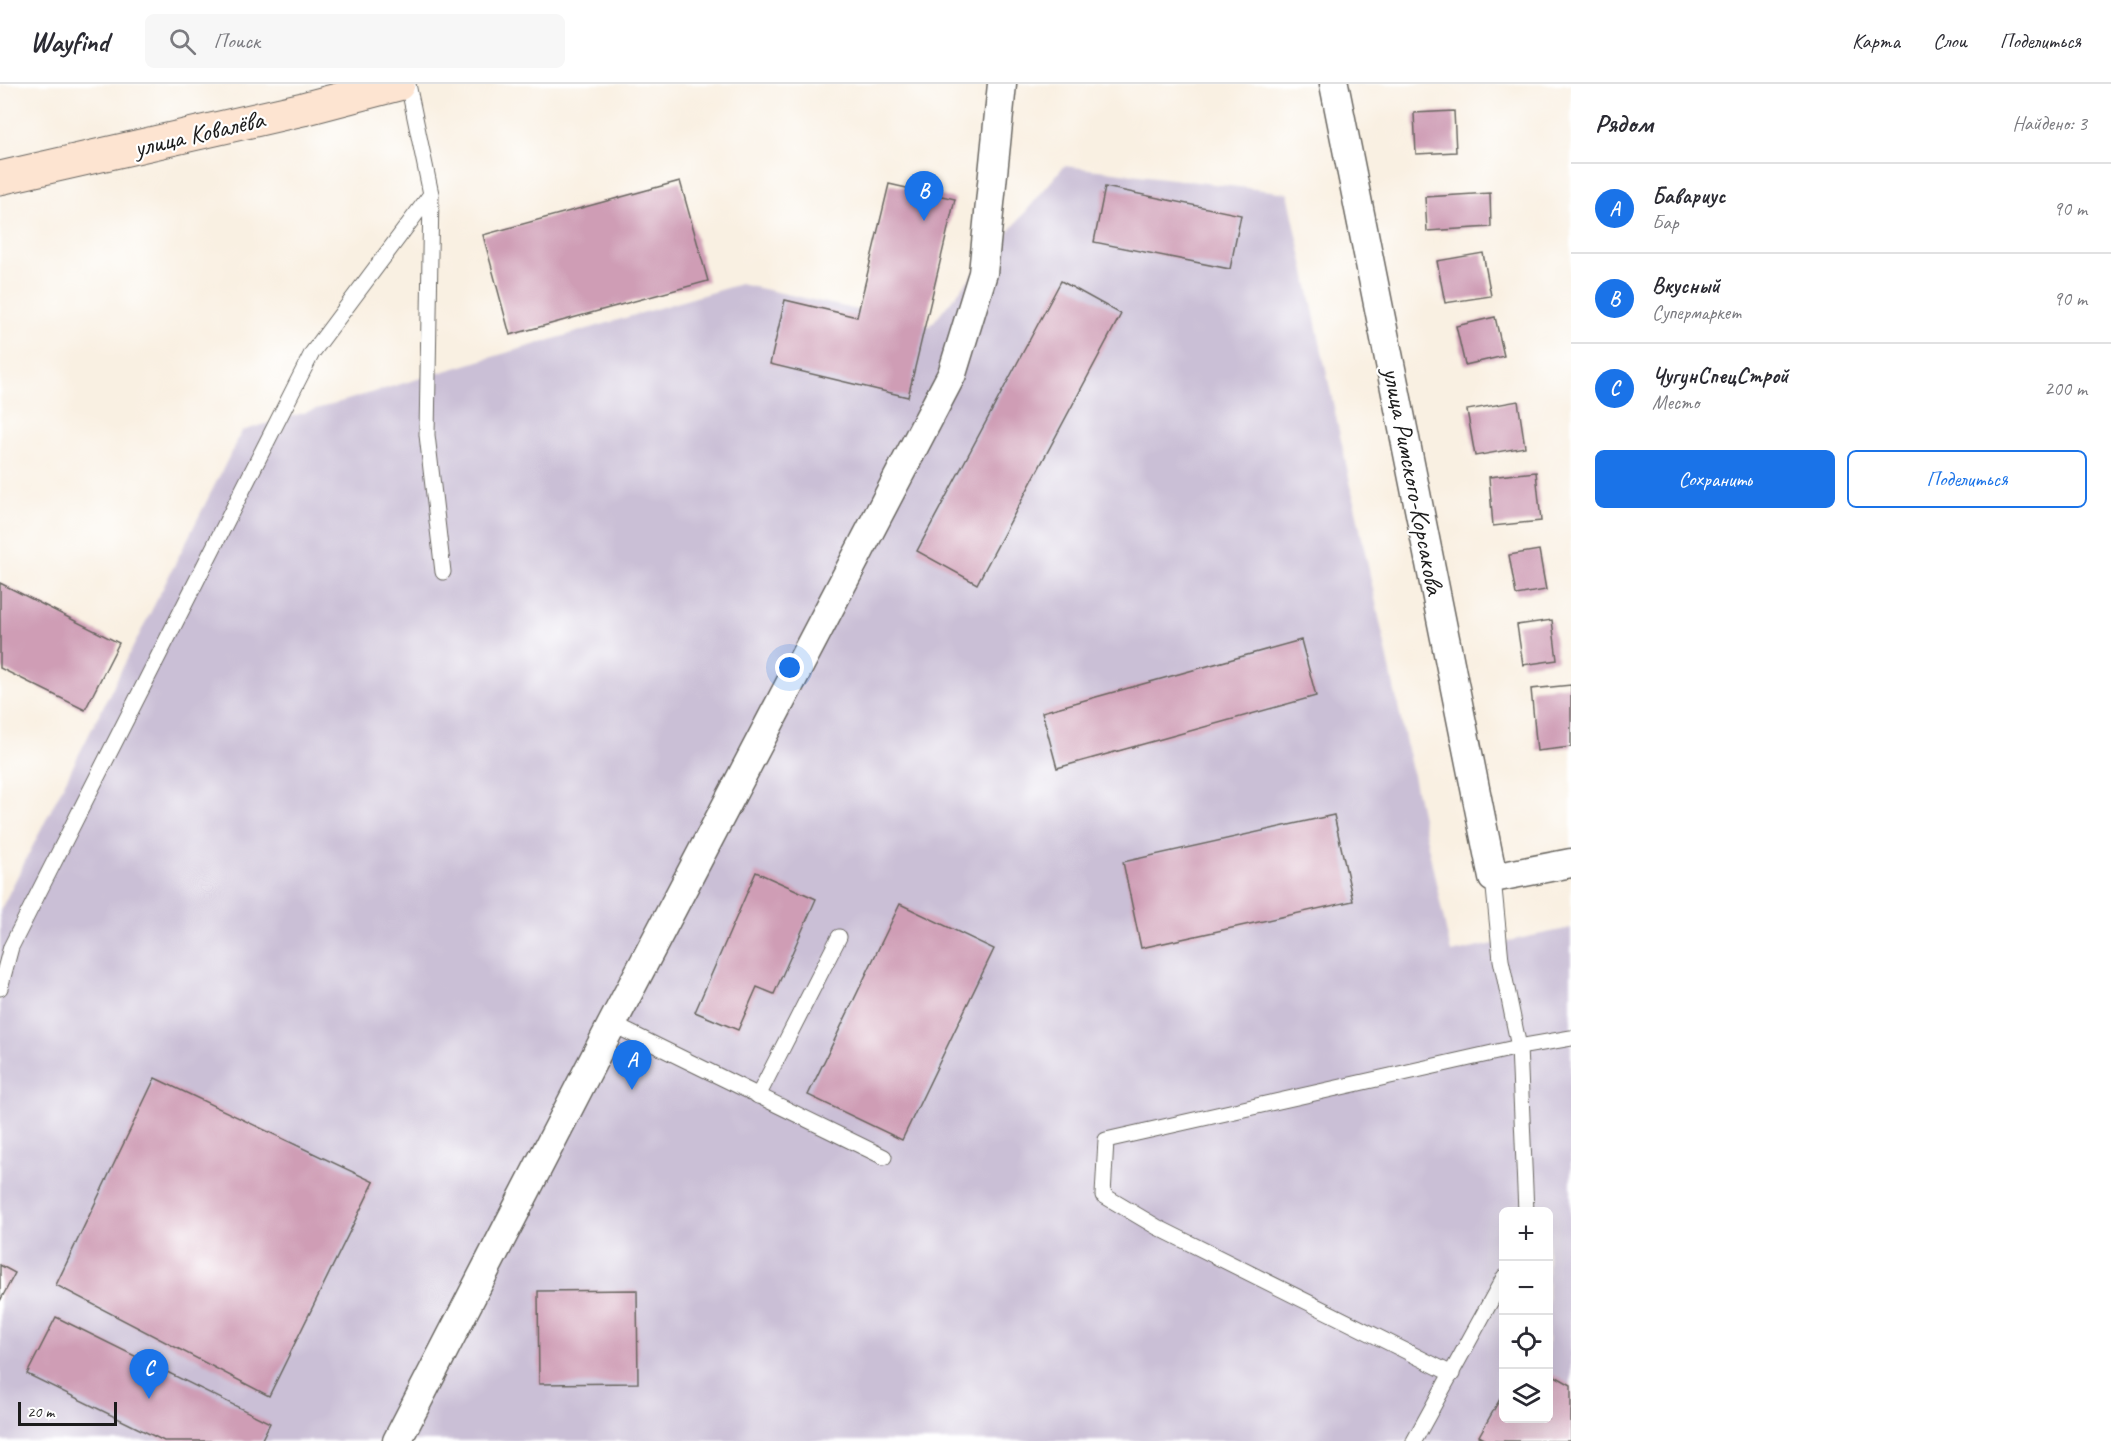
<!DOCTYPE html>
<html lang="ru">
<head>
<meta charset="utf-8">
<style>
  :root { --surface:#fff; --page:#f7f7f7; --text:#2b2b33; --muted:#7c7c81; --line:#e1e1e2; --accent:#1a73e8 }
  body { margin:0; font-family:Caveat,sans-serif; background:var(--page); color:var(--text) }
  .controls { position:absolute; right:18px; bottom:18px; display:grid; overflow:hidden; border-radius:9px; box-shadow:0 6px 24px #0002 }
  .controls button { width:54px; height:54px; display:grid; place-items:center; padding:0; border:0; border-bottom:2px solid var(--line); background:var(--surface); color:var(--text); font:30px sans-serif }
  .scale { position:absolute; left:18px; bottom:15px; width:99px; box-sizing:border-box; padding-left:6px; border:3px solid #1c1c1c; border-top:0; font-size:16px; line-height:21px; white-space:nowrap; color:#1c1c1c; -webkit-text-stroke:4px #fff; paint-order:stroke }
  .you { position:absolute; left:790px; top:584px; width:21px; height:21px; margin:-15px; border:4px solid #fff; border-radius:50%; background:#1a73e8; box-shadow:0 0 0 9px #1a73e833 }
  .badge { display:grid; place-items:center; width:39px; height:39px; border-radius:50%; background:var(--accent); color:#fff; font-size:20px; font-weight:700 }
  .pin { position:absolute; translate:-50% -50px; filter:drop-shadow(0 2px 3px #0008) }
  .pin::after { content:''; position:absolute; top:32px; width:21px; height:18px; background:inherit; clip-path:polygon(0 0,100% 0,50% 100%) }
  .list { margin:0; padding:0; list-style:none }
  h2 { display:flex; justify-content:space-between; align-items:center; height:78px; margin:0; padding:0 24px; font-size:26px }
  h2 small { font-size:20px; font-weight:400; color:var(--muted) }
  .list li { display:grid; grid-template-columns:39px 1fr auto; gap:18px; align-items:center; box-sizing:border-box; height:90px; padding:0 24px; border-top:2px solid var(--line) }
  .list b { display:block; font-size:22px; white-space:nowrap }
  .list p { margin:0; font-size:20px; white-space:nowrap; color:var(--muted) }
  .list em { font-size:20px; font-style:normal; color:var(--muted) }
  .actions { display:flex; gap:12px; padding:18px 24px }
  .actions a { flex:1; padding:14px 0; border:2px solid var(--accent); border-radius:9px; text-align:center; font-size:21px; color:var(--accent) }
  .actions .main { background:var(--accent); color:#fff }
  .icon { flex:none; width:33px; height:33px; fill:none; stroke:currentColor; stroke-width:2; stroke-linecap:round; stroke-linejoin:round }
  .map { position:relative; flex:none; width:1571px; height:1357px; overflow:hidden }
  header { display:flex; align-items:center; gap:36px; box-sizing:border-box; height:84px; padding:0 30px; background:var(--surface); border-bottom:2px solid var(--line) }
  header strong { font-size:28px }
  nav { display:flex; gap:33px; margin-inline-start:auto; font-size:21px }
  .search { width:420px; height:54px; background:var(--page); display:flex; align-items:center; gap:15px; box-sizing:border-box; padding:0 21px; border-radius:9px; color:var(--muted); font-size:22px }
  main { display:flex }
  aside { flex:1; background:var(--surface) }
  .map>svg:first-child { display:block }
  .industrial { fill:#cabfd6; fill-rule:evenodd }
  .building { fill:#cf9db5 }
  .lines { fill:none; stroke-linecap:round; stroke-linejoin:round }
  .lane-casing { stroke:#696661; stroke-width:17 }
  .street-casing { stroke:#696661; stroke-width:31 }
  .secondary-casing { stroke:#696661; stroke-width:35 }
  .lane { stroke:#fff; stroke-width:15 }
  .street { stroke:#fff; stroke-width:28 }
  .secondary { stroke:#fde4d1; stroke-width:33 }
  .labels { text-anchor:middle; stroke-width:4.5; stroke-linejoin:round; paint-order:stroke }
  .street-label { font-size:26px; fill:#1c1c1c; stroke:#fff }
</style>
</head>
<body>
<header>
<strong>Wayfind</strong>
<div class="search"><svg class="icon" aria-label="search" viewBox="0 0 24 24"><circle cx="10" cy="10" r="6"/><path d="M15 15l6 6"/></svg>Поиск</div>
<nav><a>Карта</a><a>Слои</a><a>Поделиться</a></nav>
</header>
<main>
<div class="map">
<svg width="1571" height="1357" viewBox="0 0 1571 1357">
  <rect width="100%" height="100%" fill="#fff"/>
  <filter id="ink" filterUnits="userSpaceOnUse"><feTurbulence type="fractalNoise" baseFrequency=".0167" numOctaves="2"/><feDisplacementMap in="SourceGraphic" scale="12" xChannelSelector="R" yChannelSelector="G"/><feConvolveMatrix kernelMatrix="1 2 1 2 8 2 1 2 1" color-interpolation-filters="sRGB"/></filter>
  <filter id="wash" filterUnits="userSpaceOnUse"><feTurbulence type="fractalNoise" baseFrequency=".008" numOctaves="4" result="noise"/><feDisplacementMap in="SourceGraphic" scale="24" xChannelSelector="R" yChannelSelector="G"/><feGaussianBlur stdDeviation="1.35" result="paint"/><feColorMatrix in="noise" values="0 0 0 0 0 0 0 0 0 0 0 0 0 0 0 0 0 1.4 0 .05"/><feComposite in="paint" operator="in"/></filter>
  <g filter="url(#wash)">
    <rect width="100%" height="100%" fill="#f9f0e2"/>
    <path class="industrial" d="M1064,82l224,27 163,760 120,-25v513h-1571v-530l242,-480 498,-147 190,42zM1504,1128h44v206h-44z"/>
    <g id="blocks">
      <g class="building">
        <polygon points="1454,27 1456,68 1416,70 1414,29"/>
        <polygon points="680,97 708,197 510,251 483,151"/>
        <polygon points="889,100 955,115 908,313 770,280 785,216 857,233"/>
        <polygon points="1105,103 1241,131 1230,185 1094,158"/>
        <polygon points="1490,109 1491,143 1427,147 1425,113"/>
        <polygon points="1483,169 1491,212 1445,219 1437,177"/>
        <polygon points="1061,197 1121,230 977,500 917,467"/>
        <polygon points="1495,233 1504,272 1465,281 1456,242"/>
        <polygon points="1518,317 1525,363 1475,372 1467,326"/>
        <polygon points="1536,388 1541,437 1493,442 1489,393"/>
        <polygon points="1539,466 1546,506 1516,511 1509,471"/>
        <polygon points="0,499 119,559 85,626 0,584"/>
        <polygon points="1552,536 1557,576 1523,581 1517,541"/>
        <polygon points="1301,556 1316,612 1057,684 1042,628"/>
        <polygon points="1571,601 1571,663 1537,667 1531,605"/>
        <polygon points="1334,731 1353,817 1141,864 1123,778"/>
        <polygon points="756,788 816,815 774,910 757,903 738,946 695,928"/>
        <polygon points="900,820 994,865 902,1056 808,1011"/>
        <polygon points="155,994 374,1098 269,1312 56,1201"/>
        <polygon points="0,1181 15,1189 0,1217"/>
        <polygon points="637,1206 638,1299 539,1300 538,1207"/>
        <polygon points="56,1233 270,1339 261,1357 164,1357 27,1290"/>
        <polygon points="1548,1288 1571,1301 1571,1357 1488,1357 1479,1352 1504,1308 1504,1334 1548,1334"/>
      </g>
    </g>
  </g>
  <g filter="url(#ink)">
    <use href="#blocks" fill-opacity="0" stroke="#696661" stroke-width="1.5"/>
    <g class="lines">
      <g class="lane-casing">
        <g id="lane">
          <polyline points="431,110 427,351 443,488"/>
          <polyline points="1493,794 1501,876 1519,963 1526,1128"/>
          <polyline points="0,904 11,863 312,269 431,110 408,0"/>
          <polyline points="612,940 884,1073"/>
          <polyline points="758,1012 839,853"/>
          <polyline points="1452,1290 1157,1143 1103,1111 1106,1056 1519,963 1571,954"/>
          <polyline points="1414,1357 1504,1193"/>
        </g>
      </g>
      <g class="street-casing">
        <g id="street">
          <polyline points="1334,0 1493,794 1571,779"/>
          <polyline points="397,1357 612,940 952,290 983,189 1002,0"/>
        </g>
      </g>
      <g class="secondary-casing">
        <polyline id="secondary" points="0,94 303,25 398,0"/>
      </g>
      <use href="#lane" class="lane"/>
      <use href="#street" class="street"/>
      <use href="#secondary" class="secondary"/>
    </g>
  </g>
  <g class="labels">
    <g class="street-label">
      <text transform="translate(199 49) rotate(-13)" y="9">улица Ковалёва</text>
      <text transform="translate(1414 397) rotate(79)" y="9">улица Римского-Корсакова</text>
    </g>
  </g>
</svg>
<div class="controls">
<button>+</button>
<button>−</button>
<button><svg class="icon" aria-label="locate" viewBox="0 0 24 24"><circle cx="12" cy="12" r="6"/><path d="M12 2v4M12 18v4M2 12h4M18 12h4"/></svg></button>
<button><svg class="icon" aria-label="layers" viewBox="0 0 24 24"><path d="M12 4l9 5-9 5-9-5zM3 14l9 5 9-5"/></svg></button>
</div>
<div class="scale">20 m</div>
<div class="you"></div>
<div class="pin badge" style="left:632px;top:1006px">A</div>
<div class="pin badge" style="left:924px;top:137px">B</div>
<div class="pin badge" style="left:149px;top:1315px">C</div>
</div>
<aside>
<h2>Рядом<small>Найдено: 3</small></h2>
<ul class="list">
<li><span class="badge">A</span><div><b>Бавариус</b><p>Бар</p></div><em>90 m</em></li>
<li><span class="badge">B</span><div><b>Вкусный</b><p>Супермаркет</p></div><em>90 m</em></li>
<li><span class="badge">C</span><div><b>ЧугунСпецСтрой</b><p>Место</p></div><em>200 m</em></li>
</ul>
<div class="actions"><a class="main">Сохранить</a><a>Поделиться</a></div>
</aside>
</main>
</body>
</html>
